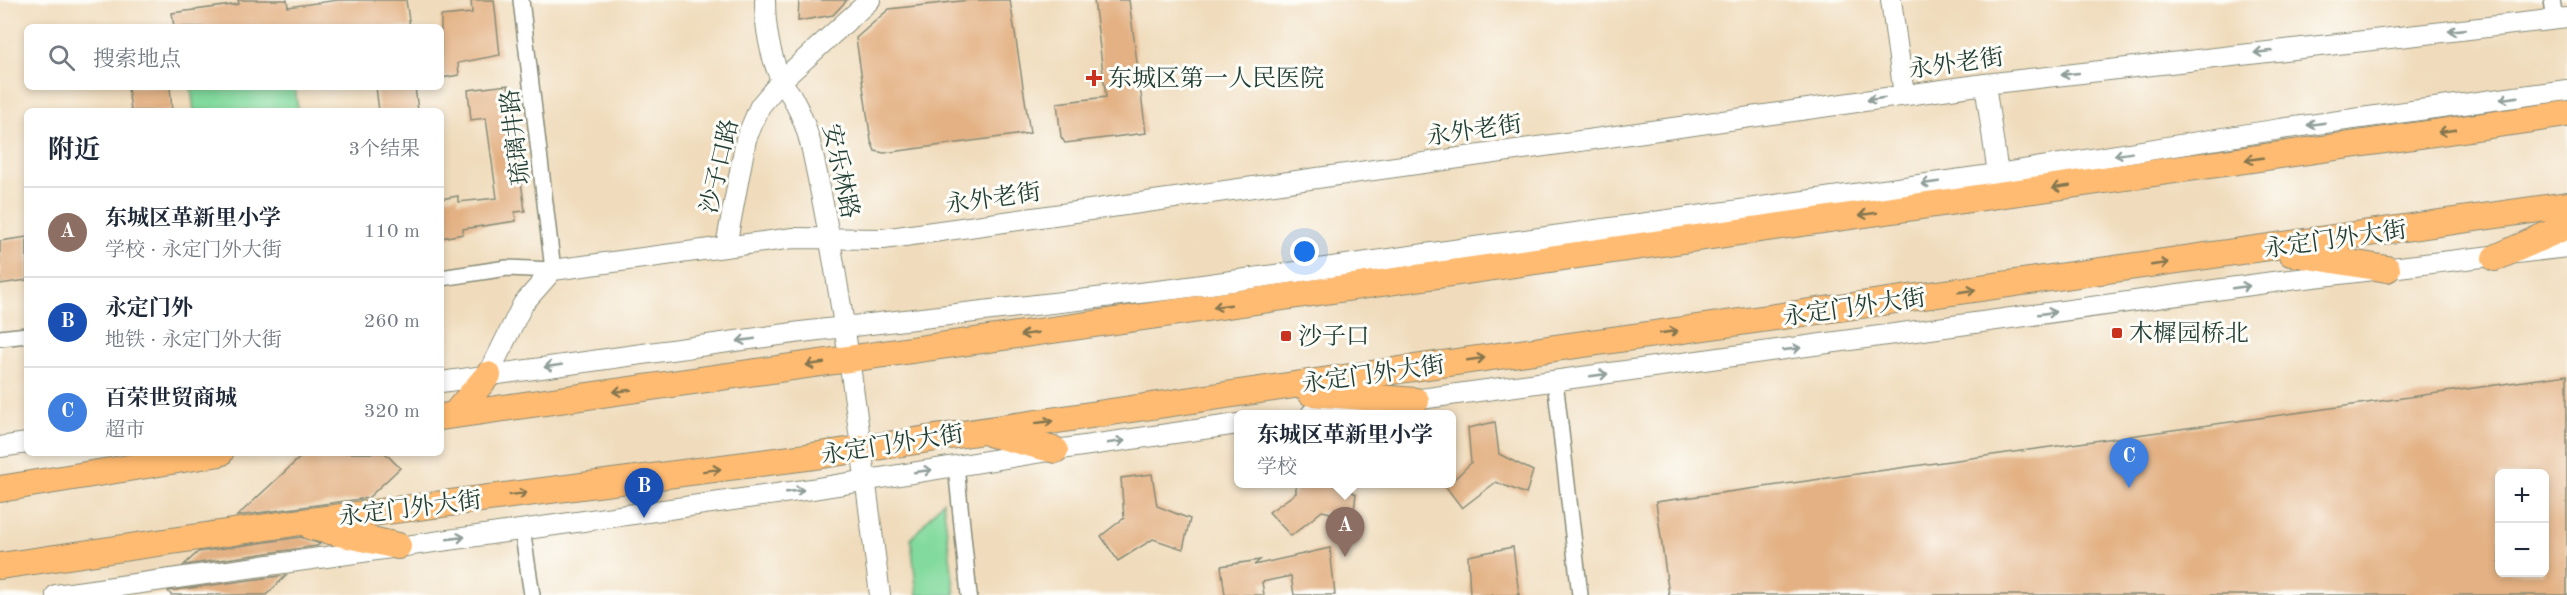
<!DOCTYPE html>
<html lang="zh">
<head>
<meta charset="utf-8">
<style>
  :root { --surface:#fff; --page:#f2f2f3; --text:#1f2937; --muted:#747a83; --line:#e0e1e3; --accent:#db2777 }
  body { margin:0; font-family:"Old Standard TT","Noto Serif SC",serif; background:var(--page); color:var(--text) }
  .controls { position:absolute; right:18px; bottom:18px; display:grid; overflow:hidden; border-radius:9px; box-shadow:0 3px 9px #0003 }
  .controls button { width:54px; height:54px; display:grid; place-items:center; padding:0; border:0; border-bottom:2px solid var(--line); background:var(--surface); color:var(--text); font:30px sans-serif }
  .you { position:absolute; left:1305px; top:252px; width:21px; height:21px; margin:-15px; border:4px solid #fff; border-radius:50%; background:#1a73e8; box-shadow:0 0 0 9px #1a73e833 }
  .badge { display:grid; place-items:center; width:39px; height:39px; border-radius:50%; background:var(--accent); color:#fff; font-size:20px; font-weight:700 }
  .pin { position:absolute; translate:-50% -50px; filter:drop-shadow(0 2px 3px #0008) }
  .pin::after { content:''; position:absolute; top:32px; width:21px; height:18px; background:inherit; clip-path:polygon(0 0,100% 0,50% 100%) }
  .popup { position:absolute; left:1234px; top:410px; width:222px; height:78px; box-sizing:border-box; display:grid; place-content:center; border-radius:9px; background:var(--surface); filter:drop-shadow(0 2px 4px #0005); font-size:20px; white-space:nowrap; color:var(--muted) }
  .popup b { font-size:22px; color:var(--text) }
  .popup::after { content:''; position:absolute; left:50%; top:100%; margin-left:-12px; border:12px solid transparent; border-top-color:var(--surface) }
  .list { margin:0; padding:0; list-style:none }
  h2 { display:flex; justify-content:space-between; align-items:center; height:78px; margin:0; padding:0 24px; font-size:26px }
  h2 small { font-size:20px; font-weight:400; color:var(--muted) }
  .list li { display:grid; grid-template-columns:39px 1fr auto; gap:18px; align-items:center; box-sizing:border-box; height:90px; padding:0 24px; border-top:2px solid var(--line) }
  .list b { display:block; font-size:22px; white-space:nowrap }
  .list p { margin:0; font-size:20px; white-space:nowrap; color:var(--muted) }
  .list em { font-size:20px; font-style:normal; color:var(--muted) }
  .icon { flex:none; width:33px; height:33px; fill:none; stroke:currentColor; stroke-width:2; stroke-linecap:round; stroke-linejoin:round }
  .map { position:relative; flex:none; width:2567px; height:595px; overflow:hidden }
  .search { position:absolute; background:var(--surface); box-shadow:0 3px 9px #0003; left:24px; top:24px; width:420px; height:66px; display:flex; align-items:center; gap:15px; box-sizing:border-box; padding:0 21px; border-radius:9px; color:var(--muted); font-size:22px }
  .panel { position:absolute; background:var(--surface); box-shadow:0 3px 9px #0003; left:24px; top:108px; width:420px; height:348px; border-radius:9px }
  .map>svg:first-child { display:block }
  .green { fill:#83da9e; stroke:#518c69; stroke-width:1.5 }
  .building { fill:#e3b183; fill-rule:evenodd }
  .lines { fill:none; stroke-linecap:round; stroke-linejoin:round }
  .minor-casing { stroke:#888c78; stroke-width:18 }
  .tertiary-casing { stroke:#888c78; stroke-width:22 }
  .trunk-casing { stroke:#888c78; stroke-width:28 }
  .minor { stroke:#fff; stroke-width:15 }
  .tertiary { stroke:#fff; stroke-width:20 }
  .trunk { stroke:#ffbb71; stroke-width:26 }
  .oneway { stroke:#8f9e9a }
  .oneway2 { stroke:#84764f }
  .poi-dot { fill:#c8321e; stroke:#fdfcf7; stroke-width:2 }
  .labels { text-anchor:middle; stroke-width:6; stroke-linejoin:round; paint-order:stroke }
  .street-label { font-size:24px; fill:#1f3d34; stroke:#fdfcf7 }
  .poi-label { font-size:24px; fill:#1f3d34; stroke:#fdfcf7; text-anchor:start }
</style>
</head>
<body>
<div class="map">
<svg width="2567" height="595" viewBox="0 0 2567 595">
  <rect width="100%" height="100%" fill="#fdfcf7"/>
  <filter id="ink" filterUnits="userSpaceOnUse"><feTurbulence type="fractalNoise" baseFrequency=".0167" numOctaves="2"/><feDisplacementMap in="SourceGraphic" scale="12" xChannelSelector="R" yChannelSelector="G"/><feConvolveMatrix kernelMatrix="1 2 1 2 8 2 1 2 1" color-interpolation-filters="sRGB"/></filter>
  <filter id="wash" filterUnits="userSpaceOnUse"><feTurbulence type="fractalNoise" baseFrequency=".008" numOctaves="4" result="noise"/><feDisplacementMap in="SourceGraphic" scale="24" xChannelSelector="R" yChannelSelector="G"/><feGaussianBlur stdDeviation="1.35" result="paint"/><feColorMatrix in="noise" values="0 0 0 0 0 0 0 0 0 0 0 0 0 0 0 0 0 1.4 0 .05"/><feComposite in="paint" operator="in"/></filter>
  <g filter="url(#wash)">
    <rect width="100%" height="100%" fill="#f0dcbc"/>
    <g class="green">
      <polygon points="191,87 295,87 298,111 194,111"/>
      <polygon points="943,501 955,595 917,595 911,539"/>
    </g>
    <g id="blocks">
      <g class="building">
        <polygon points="238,0 287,0 288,7 338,0 406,0 410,27 174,27 172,13 239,4"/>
        <polygon points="471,0 494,0 500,55 458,63 459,75 441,78 441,16 472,13"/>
        <polygon points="799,0 847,0 833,15 798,21"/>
        <polygon points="970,0 1010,0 1030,133 884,153 875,151 871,141 856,38 889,9"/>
        <polygon points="1094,0 1129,0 1146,133 1065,143 1061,137 1057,103 1106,97"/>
        <polygon points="508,85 525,211 515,212 516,221 463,229 463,234 441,238 441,199 458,196 458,202 497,198 486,118 471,120 468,90"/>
        <polygon points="128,87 170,87 172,111 131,111"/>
        <polygon points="376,87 415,87 418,111 379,111"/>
        <polygon points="27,237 27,280 0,284 0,241"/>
        <path d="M2567,375v220h-898l-13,-93zM2499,474h45v99h-45z"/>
        <polygon points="1495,422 1499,454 1533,471 1526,494 1496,482 1462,508 1446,487 1471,463 1468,428"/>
        <polygon points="305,453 385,453 400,468 368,498 237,516"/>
        <polygon points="1152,474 1157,506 1190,519 1183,549 1153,539 1118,561 1101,536 1124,518 1121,478"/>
        <polygon points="1296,483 1337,483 1356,494 1353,518 1322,511 1291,536 1269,512 1296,493"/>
        <polygon points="301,537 320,544 317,546 184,565 198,552"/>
        <polygon points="1513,547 1519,595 1470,595 1468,556"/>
        <polygon points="1330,548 1335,595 1294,595 1291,576 1262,582 1264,595 1225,595 1221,566 1260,560 1254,565"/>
        <polygon points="287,575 266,595 171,595 168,591"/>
      </g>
    </g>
  </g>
  <g filter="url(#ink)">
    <use href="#blocks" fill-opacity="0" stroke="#888c78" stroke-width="1.5"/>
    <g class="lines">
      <g class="minor-casing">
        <g id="minor">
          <polyline points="2552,0 2555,20"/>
          <polyline points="441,278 507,268 553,270 521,0"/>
          <polyline points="0,338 27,335"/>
          <polyline points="1555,381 1580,595"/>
          <polyline points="956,466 969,595"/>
          <polyline points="522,529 532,595"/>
        </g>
      </g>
      <g class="tertiary-casing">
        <g id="tertiary">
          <path d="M765,0c0,26 5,55 16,80 3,7 9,12 12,19 9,16 15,33 19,51 32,147 49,296 68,445"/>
          <polyline points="1891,0 1904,95"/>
          <polyline points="1985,84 1998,174"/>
          <polyline points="726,246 746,139 760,106 781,81 870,0"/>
          <polyline points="488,375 523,304 553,270 793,238 883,239 1985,84 2567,18"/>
          <polyline points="441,382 801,332 1174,289 1998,174 2280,129 2567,90"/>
          <polyline points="1311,414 2273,282 2567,247"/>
          <polyline points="0,447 27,443"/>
          <polyline points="56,595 812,489 1055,450 1238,424"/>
        </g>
      </g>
      <g class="trunk-casing">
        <g id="trunk">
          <polyline points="2291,253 2387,269"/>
          <polyline points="2495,258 2567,226"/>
          <polyline points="1311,393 1416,401"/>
          <polyline points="454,415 488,375"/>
          <polyline points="441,417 2567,114"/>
          <polyline points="992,434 1055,450"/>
          <polyline points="0,489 220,453"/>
          <polyline points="312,527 398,546"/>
          <polyline points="0,566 294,523 807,457 1294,385 2567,205"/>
        </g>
      </g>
      <use href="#minor" class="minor"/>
      <use href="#tertiary" class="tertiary"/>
      <use href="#trunk" class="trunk"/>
    </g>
    <defs><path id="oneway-shaft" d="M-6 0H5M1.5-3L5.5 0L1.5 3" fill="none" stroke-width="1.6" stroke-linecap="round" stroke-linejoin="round" transform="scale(1.5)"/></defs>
    <g class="oneway">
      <use href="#oneway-shaft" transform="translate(2457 30) rotate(174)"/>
      <use href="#oneway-shaft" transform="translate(2263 52) rotate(174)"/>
      <use href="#oneway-shaft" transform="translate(2070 74) rotate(174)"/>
      <use href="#oneway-shaft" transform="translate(2509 98) rotate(172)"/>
      <use href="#oneway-shaft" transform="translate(1876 99) rotate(172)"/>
      <use href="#oneway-shaft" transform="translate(2316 124) rotate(172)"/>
      <use href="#oneway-shaft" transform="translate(2123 154) rotate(171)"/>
      <use href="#oneway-shaft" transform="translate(1930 183) rotate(172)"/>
      <use href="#oneway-shaft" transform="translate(2241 287) rotate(-8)"/>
      <use href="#oneway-shaft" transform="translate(2047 313) rotate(-8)"/>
      <use href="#oneway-shaft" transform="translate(746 340) rotate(172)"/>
      <use href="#oneway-shaft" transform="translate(1792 349) rotate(-8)"/>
      <use href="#oneway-shaft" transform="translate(553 366) rotate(172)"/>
      <use href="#oneway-shaft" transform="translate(1599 375) rotate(-8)"/>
      <use href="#oneway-shaft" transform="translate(1116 442) rotate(-8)"/>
      <use href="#oneway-shaft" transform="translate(923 471) rotate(-8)"/>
      <use href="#oneway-shaft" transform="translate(795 491) rotate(-8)"/>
      <use href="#oneway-shaft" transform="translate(456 538) rotate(-8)"/>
    </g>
    <g class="oneway2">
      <use href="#oneway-shaft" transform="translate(2447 131) rotate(172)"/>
      <use href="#oneway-shaft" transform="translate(2254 159) rotate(172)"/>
      <use href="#oneway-shaft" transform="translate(2061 187) rotate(172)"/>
      <use href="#oneway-shaft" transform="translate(1868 214) rotate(172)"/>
      <use href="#oneway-shaft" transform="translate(2160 264) rotate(-8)"/>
      <use href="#oneway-shaft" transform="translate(1967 291) rotate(-8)"/>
      <use href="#oneway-shaft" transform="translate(1222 306) rotate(172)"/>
      <use href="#oneway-shaft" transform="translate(1669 332) rotate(-8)"/>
      <use href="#oneway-shaft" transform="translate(1029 334) rotate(172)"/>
      <use href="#oneway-shaft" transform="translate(1476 359) rotate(-8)"/>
      <use href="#oneway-shaft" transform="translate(815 364) rotate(172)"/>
      <use href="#oneway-shaft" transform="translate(622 391) rotate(172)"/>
      <use href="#oneway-shaft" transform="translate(1044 422) rotate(-8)"/>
      <use href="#oneway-shaft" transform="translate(712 470) rotate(-7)"/>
      <use href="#oneway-shaft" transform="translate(518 494) rotate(-7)"/>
    </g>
  </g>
  <g class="poi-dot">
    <path d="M1091 69h6v6h6v6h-6v6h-6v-6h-6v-6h6z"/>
    <rect x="2111" y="327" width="12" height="12" rx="3"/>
    <rect x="1280" y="330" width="12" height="12" rx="3"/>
  </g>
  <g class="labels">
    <g class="street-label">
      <text transform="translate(1956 63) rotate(-8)" y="8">永外老街</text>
      <text transform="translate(1474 130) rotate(-8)" y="8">永外老街</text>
      <text transform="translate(515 137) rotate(-97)" y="8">琉璃井路</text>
      <text transform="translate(719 166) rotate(-77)" y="8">沙子口路</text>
      <text transform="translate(841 171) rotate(78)" y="8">安乐林路</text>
      <text transform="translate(993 198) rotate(-8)" y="8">永外老街</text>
      <text transform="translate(2335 239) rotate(-8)" y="8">永定门外大街</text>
      <text transform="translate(1854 307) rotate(-8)" y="8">永定门外大街</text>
      <text transform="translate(1373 374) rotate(-8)" y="8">永定门外大街</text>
      <text transform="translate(892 444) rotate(-9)" y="8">永定门外大街</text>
      <text transform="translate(410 508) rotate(-7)" y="8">永定门外大街</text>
    </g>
    <g class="poi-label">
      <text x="1108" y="86">东城区第一人民医院</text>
      <text x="2129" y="341">木樨园桥北</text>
      <text x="1298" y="344">沙子口</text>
    </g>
  </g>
</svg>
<div class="controls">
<button>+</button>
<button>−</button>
</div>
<div class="you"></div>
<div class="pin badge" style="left:1345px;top:557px;background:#8d6e63">A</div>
<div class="popup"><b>东城区革新里小学</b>学校</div>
<div class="pin badge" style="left:644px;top:518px;background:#1a4fb4">B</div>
<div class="pin badge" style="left:2129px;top:488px;background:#3f7fe0">C</div>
<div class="search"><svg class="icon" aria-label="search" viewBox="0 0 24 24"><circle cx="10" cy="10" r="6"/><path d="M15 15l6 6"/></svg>搜索地点</div>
<section class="panel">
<h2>附近<small>3个结果</small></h2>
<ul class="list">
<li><span class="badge" style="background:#8d6e63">A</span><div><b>东城区革新里小学</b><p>学校 · 永定门外大街</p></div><em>110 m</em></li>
<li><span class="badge" style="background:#1a4fb4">B</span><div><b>永定门外</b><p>地铁 · 永定门外大街</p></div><em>260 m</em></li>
<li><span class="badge" style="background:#3f7fe0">C</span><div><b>百荣世贸商城</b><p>超市</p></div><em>320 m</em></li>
</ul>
</section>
</div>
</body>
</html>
